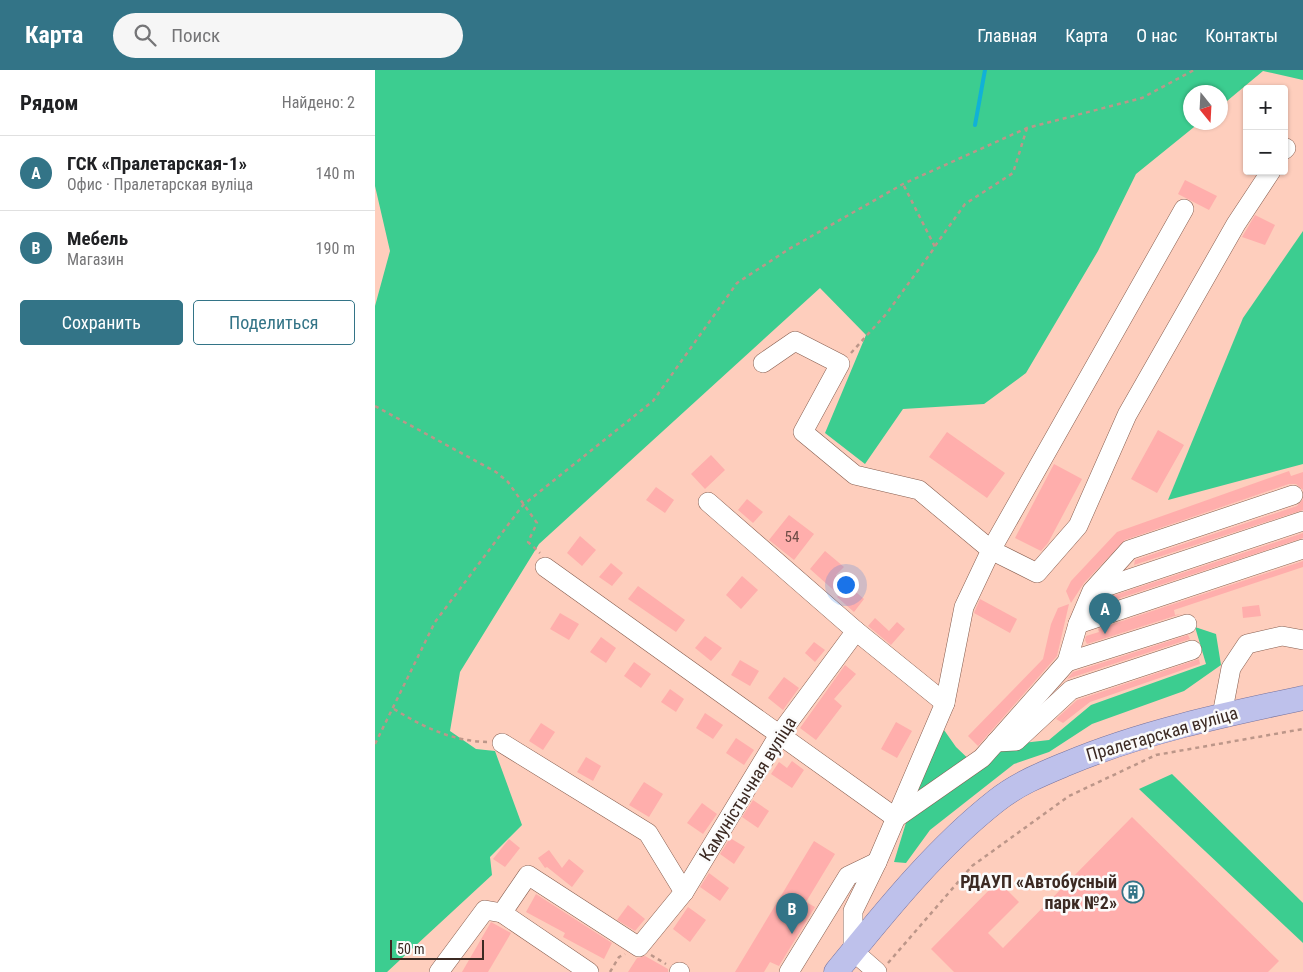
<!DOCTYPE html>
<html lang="ru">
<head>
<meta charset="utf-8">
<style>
  :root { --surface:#fff; --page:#f6f6f6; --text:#202124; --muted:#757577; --line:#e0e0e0; --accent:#337487 }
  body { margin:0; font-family:"Roboto Condensed",sans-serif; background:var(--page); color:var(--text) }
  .controls { position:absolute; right:15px; top:15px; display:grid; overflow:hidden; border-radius:5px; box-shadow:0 1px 4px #0004 }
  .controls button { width:45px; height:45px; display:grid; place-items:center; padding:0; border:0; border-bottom:1px solid var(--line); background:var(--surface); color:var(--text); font:25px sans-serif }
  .compass { position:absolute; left:808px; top:15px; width:45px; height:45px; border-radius:50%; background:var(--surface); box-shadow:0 1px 4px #0004; rotate:162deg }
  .scale { position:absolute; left:15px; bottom:12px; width:94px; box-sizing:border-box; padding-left:5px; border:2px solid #3c2a23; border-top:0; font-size:14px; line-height:18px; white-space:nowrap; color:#3c2a23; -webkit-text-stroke:4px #fbfbfb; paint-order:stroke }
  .you { position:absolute; left:470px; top:514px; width:18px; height:18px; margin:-12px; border:4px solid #fff; border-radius:50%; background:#1a73e8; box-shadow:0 0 0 8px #1a73e833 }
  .badge { display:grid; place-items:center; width:32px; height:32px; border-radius:50%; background:var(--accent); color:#fff; font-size:16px; font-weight:700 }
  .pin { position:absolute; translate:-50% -41px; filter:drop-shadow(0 1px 2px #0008) }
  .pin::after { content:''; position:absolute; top:26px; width:18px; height:15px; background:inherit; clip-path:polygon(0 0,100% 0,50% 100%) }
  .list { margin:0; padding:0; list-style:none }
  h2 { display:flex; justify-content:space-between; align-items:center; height:65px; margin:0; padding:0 20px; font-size:21px }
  h2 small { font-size:16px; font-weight:400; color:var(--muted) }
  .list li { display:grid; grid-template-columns:32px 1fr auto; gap:15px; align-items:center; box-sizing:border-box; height:75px; padding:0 20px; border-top:1px solid var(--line) }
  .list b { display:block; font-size:19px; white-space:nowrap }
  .list p { margin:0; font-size:16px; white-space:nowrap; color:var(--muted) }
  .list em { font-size:16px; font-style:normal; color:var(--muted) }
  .actions { display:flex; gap:10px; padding:15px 20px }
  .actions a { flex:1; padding:11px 0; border:1px solid var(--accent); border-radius:5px; text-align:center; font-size:18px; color:var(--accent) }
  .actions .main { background:var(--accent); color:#fff }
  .icon { flex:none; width:28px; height:28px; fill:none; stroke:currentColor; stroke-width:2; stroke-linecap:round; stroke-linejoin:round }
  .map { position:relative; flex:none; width:928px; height:902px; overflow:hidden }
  header { display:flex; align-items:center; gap:30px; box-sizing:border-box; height:70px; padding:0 25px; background:var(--accent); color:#fff }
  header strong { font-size:24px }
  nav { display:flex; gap:28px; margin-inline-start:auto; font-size:18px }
  .search { width:350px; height:45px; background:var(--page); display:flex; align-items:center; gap:12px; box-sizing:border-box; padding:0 18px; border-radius:28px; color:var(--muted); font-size:19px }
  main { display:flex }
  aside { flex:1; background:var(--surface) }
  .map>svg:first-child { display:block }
  .green { fill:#3ccd90 }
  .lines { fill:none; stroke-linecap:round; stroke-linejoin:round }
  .stream { stroke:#11b1d7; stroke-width:4 }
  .building { fill:#ffaeac }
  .minor-casing { stroke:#875e4f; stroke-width:20 }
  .major-casing { stroke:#75719d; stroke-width:25 }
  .path { stroke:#bc9689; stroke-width:2.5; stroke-dasharray:4 4; stroke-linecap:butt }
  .minor { stroke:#fff; stroke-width:19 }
  .major { stroke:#bec1eb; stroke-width:24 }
  .labels { text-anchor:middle; stroke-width:5; stroke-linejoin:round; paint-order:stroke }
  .number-label { font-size:15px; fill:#6d4b45 }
  .street-label { font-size:18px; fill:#3c2a23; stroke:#fbfbfb }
  .poi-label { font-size:18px; font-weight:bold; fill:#3c2a23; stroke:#fbfbfb; text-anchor:end }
</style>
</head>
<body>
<header>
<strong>Карта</strong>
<div class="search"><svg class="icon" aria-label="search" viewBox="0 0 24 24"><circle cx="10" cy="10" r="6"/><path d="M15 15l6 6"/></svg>Поиск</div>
<nav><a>Главная</a><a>Карта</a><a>О нас</a><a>Контакты</a></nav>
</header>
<main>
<aside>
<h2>Рядом<small>Найдено: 2</small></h2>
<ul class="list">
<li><span class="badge">A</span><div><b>ГСК «Пралетарская-1»</b><p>Офис · Пралетарская вуліца</p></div><em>140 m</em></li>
<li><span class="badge">B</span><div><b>Мебель</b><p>Магазин</p></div><em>190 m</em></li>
</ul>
<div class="actions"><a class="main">Сохранить</a><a>Поделиться</a></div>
</aside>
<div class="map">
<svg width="928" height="902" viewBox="0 0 928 902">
  <rect width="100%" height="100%" fill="#fecebd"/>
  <g class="green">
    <polygon points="0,0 928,0 928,10 888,1 846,36 846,22 816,22 816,52 824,53 761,104 723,181 651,303 609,334 528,339 490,394 450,363 491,265 445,218 164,474 85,602 75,661 101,679 120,681 147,755 115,787 117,805 12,902 0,902 0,236 15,181 0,116"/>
    <polygon points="928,161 928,394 793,430 868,248"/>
    <polygon points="820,557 841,564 846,595 809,621 717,654 674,682 639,694 555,760 531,793 519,792 541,720 569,660 581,677 603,698 622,676 674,670 716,635 831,594"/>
    <polygon points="797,704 928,833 928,873 764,719"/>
  </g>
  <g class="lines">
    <polyline class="stream" points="600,55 610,0"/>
  </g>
  <g class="building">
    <polygon points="810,110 842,126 834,140 803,124"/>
    <polygon points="880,145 900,155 890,175 867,167"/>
    <polygon points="783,360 809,375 782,423 756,409"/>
    <polygon points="572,362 630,403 612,428 554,387"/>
    <polygon points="336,385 350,400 330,419 316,404"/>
    <polygon points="679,394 707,409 673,473 666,481 640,468"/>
    <polygon points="914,401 916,406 928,402 928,420 921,414 914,414 750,470 709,513 696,533 691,521 696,511 742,462"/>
    <polygon points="281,417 299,430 290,443 271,430"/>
    <polygon points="372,429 388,442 378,453 363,440"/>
    <polygon points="928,429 928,440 759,495 760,490 922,436"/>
    <polygon points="414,445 439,464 419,490 394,470"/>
    <polygon points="928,463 928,468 724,535 725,530"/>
    <polygon points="205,466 221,480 207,496 192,483"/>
    <polygon points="450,481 469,497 461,505 489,529 479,542 462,527 464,525 435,499"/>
    <polygon points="928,491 928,497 799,540 800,545 806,544 712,574 710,570 711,566 724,562 723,559"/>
    <polygon points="236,493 248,503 237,516 224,507"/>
    <polygon points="367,506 383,520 366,539 351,525"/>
    <polygon points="263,516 310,550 301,562 253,529"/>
    <polygon points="605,529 642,549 635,563 599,543"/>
    <polygon points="694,534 682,586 603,676 593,666 668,589 676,554 683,538"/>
    <polygon points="884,535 886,546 868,548 867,537"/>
    <polygon points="185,543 204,554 194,570 175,559"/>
    <polygon points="500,548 514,561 522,552 530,559 516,575 493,556"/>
    <polygon points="813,565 815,569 692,609 698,602"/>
    <polygon points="330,566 347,578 336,591 320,578"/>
    <polygon points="226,567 241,578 231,593 215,582"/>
    <polygon points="439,572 450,580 440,592 430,583"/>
    <polygon points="824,589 825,594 715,632 688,653 681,649 702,630"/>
    <polygon points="365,590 384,601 375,616 356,605"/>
    <polygon points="259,592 276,604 266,618 249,606"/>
    <polygon points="470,595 481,604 459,629 467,636 441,670 425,658"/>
    <polygon points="409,607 424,618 408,640 393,628"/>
    <polygon points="295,619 309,629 301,642 286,632"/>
    <polygon points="330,643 348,655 338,669 321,658"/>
    <polygon points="521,652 537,661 522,688 506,679"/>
    <polygon points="166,653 180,662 168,680 154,671"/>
    <polygon points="361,668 379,680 369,695 351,683"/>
    <polygon points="211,687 226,696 218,711 202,702"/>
    <polygon points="417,691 429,700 417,718 396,704 404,692 412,698"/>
    <polygon points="269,712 288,724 274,747 254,735"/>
    <polygon points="378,730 394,741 383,758 367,747"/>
    <polygon points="327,733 342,744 328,764 312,753"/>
    <polygon points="757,747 904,891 893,902 579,902 556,879 623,811 644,832 613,863 628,878"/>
    <polygon points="355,768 370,777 359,794 345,784"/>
    <polygon points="134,769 145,778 130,797 118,789"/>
    <polygon points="439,771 460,784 431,832 440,837 404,896 395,892 389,902 360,902"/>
    <polygon points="174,780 187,798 194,789 209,801 197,817 172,797 170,798 163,788"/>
    <polygon points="334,803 354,818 345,831 325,817"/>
    <polygon points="161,824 237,873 229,889 188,867 190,863 151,842"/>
    <polygon points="253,835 270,849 260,861 242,850"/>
    <polygon points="313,837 331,850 315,872 298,859"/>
    <polygon points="116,852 136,863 113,902 87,902"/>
    <polygon points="270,886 293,899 293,902 253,902 262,888"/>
  </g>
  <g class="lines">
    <g class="minor-casing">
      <g id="minor">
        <polyline points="909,80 911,78"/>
        <polyline points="809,139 616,480 662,503 703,456 752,345 861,154 896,101"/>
        <polyline points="388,293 420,271 465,294 428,362 480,405 544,420 616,480 589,537 570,633 502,792 478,841 478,881 502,902"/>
        <polyline points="333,432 481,561 570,633"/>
        <polyline points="170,497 521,748"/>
        <polyline points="718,521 928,451"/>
        <polyline points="703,554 928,479"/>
        <polyline points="692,592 812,554"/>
        <polyline points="847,645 856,598 872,574 907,566 928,570"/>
        <polyline points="621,672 641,671 696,620 817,580"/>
        <polyline points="127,673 273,763 309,822"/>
        <polyline points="521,748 607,688 692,592 703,554 717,521 754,480 918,425"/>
        <polyline points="127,843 214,902"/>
        <polyline points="64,902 110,840 127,843 153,805 264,877 309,822 404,665 481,561"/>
        <polyline points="304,902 305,902"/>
        <polyline points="414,902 473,806 502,792"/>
      </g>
    </g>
    <g class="major-casing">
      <path id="major" d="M461,902c49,-60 99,-123 160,-171 21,-17 46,-27 70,-37 76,-32 157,-49 237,-66"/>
    </g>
    <g class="path">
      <polyline points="560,176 590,134 638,103 652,58"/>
      <polyline points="476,283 512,243 560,177 528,114"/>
      <polyline points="0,336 121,402 133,412 162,453 153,472 165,483"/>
      <path d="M19,639c29,18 58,32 93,33"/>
      <polyline points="0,674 60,552 148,435 278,331 362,213 414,179 528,114 652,58 767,28 819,0"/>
      <polyline points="276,885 291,894"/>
      <polyline points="513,893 597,796 694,726 781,685 928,659"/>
      <polyline points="235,902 244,887 250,884"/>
    </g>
    <use href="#minor" class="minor"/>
    <use href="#major" class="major"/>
  </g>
  <defs>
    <g id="building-ring" transform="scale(1.125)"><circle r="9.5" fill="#fbfbfb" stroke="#337487" stroke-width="1.5"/><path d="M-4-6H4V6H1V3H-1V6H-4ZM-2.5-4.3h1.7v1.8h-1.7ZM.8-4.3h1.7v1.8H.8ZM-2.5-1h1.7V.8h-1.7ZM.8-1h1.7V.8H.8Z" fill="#337487"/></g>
  </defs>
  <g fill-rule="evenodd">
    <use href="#building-ring" x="758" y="822"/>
  </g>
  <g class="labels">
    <g class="number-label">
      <text x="417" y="472">54</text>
    </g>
    <g class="street-label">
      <text transform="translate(787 664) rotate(-16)" y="6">Пралетарская вуліца</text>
      <text transform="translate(373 719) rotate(-58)" y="6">Камуністычная вуліца</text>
    </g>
    <g class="poi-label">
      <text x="742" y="818">РДАУП «Автобусный<tspan x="742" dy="21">парк №2»</tspan></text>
    </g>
  </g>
</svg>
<div class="controls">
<button>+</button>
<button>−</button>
</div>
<svg class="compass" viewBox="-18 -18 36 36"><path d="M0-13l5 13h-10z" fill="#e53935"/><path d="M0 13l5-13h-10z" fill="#757577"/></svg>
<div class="scale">50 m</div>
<div class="you"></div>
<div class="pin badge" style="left:730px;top:564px">A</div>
<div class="pin badge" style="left:417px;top:864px">B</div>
</div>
</main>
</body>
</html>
